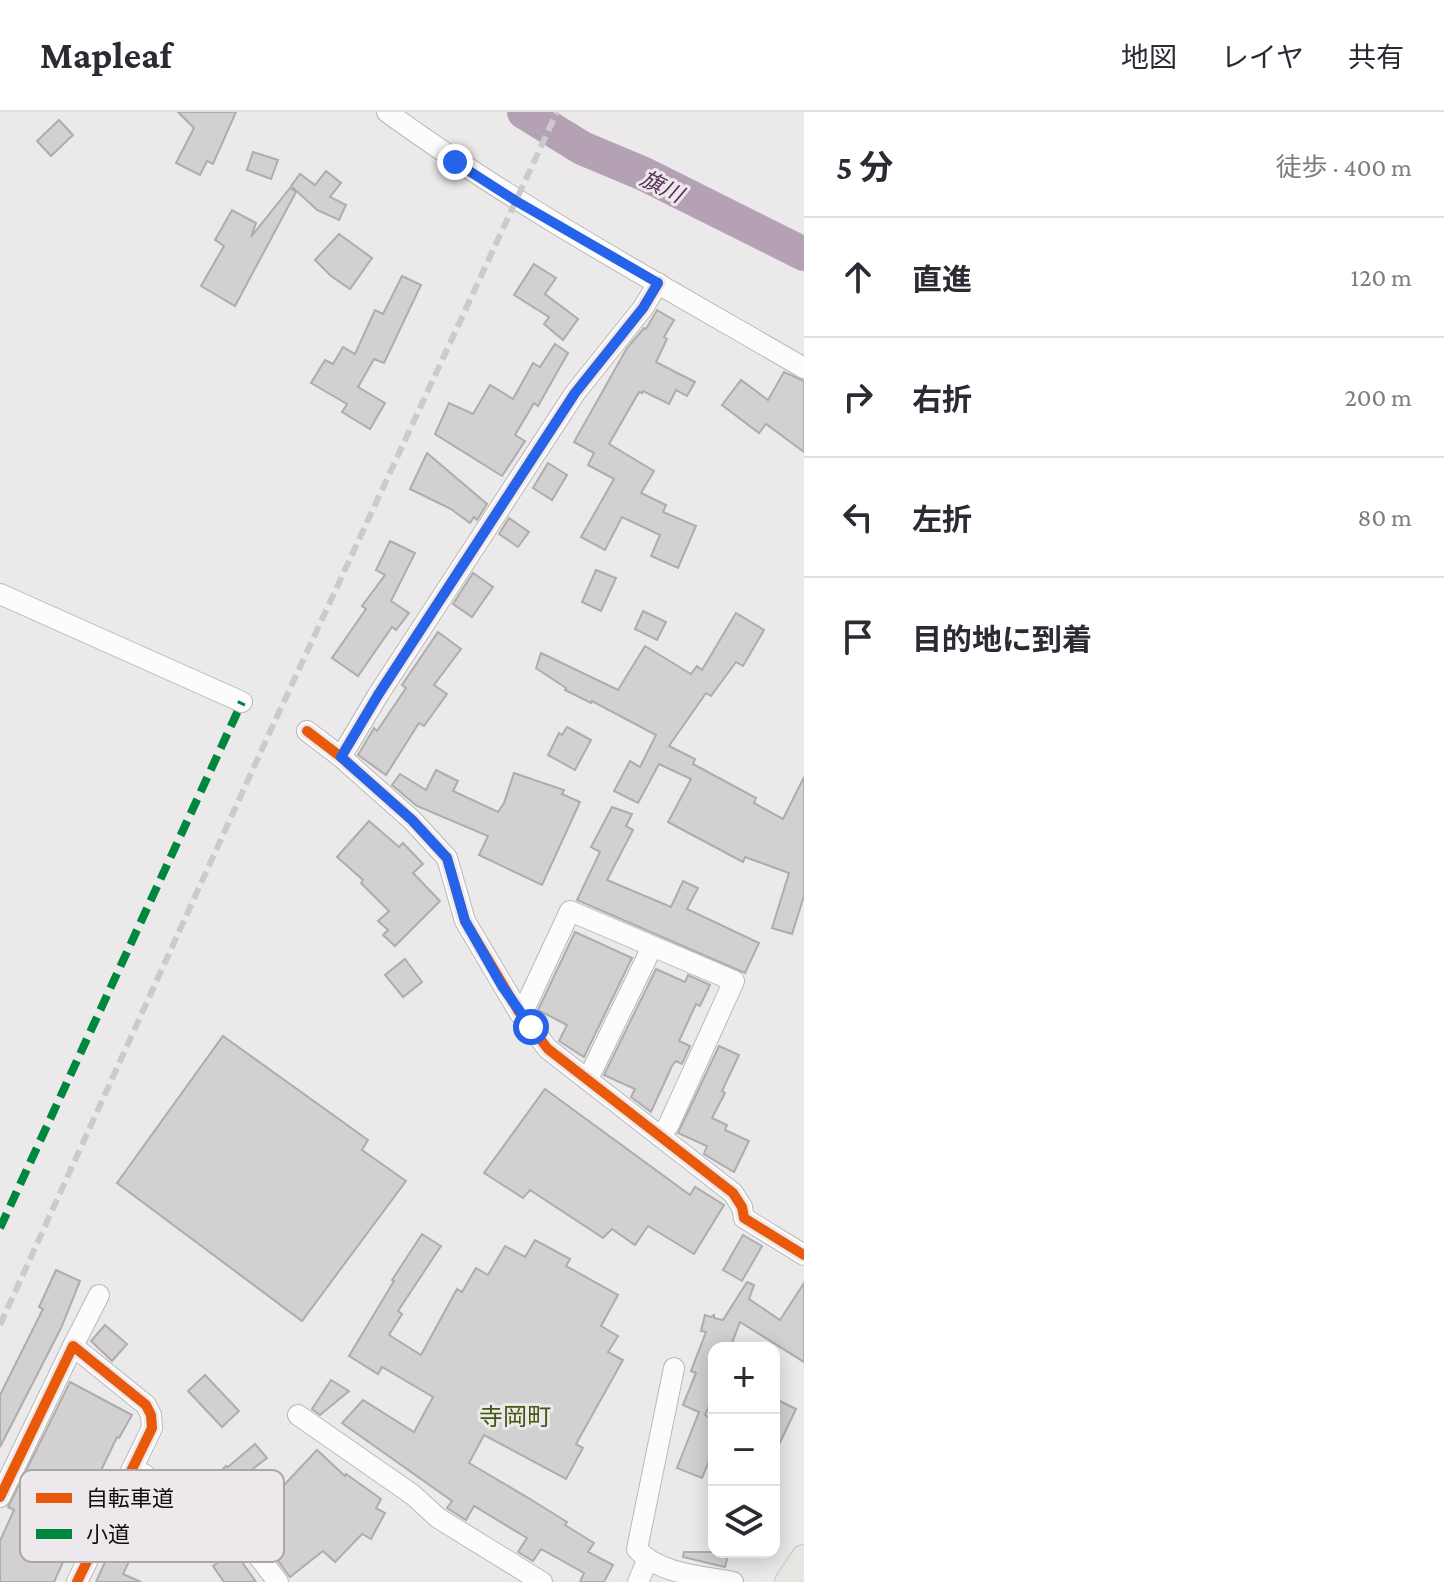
<!DOCTYPE html>
<html lang="ja">
<head>
<meta charset="utf-8">
<style>
  :root { --surface:#fff; --page:#f7f7f7; --text:#2b2b33; --muted:#7c7c81; --line:#e1e1e2 }
  body { margin:0; font-family:"Crimson Pro","Noto Sans JP",serif; background:var(--page); color:var(--text) }
  .controls { position:absolute; right:24px; bottom:24px; display:grid; overflow:hidden; border-radius:16px; box-shadow:0 4px 20px #0003 }
  .controls button { width:72px; height:72px; display:grid; place-items:center; padding:0; border:0; border-bottom:2px solid var(--line); background:var(--surface); color:var(--text); font:40px sans-serif }
  .stop { position:absolute; width:24px; height:24px; margin:-18px; border:6px solid #2563eb; border-radius:50%; background:#fff }
  .stop.end { background:#2563eb; border-color:#fff; box-shadow:0 2px 8px #0008 }
  .list { margin:0; padding:0; list-style:none }
  h2 { display:flex; justify-content:space-between; align-items:center; height:104px; margin:0; padding:0 32px; font-size:34px }
  h2 small { font-size:26px; font-weight:400; color:var(--muted) }
  .list li { display:grid; grid-template-columns:52px 1fr auto; gap:24px; align-items:center; box-sizing:border-box; height:120px; padding:0 32px; border-top:2px solid var(--line) }
  .list b { display:block; font-size:30px; white-space:nowrap }
  .list em { font-size:26px; font-style:normal; color:var(--muted) }
  .icon { flex:none; width:44px; height:44px; fill:none; stroke:currentColor; stroke-width:2; stroke-linecap:round; stroke-linejoin:round }
  .map { position:relative; flex:none; width:804px; height:1470px; overflow:hidden }
  header { display:flex; align-items:center; gap:48px; box-sizing:border-box; height:112px; padding:0 40px; background:var(--surface); border-bottom:2px solid var(--line) }
  header strong { font-size:38px }
  nav { display:flex; gap:44px; margin-inline-start:auto; font-size:28px }
  main { display:flex }
  aside { flex:1; background:var(--surface) }
  .map>svg:first-child { display:block }
  .lines { fill:none; stroke-linecap:round; stroke-linejoin:round }
  .river { stroke:#b5a1b4; stroke-width:34 }
  .building { fill:#d2d0d1; stroke:#aeacae; stroke-width:2 }
  .minor-casing { stroke:#bab9ba; stroke-width:22 }
  .major-casing { stroke:#c8c7c8; stroke-width:28 }
  .minor { stroke:#fcfcfc; stroke-width:20 }
  .major { stroke:#e5e7e1; stroke-width:26 }
  .rail { stroke:#cccacb; stroke-width:6; stroke-dasharray:12 6; stroke-linecap:butt }
  .quiet { stroke:#00873e; stroke-width:8; stroke-dasharray:16 8; stroke-linecap:butt }
  .cycleway-casing { stroke:#ece8eb; stroke-width:15 }
  .cycleway { stroke:#e8590c; stroke-width:10 }
  .route { stroke:#2563eb; stroke-width:10 }
  .labels { text-anchor:middle; stroke-width:6; stroke-linejoin:round; paint-order:stroke }
  .water-label { font-size:22px; font-style:italic; fill:#562f56; stroke:#ece8eb }
  .quarter-label { font-size:24px; fill:#415911; stroke:#ece8eb }
  .key { fill:#ece8eb; stroke:#aaa7a9; stroke-width:2 }
  .key-label { font-size:22px; fill:#100f10 }
</style>
</head>
<body>
<header>
<strong>Mapleaf</strong>
<nav><a>地図</a><a>レイヤ</a><a>共有</a></nav>
</header>
<main>
<div class="map">
<svg width="804" height="1470" viewBox="0 0 804 1470">
  <rect width="100%" height="100%" fill="#ebe9ea"/>
  <g class="lines">
    <polyline class="river" points="524,0 582,36 644,62 804,142"/>
  </g>
  <g class="building">
    <polygon points="178,0 236,0 213,52 207,49 200,63 176,51 194,16"/>
    <polygon points="59,8 73,23 51,44 37,29"/>
    <polygon points="253,40 278,48 271,67 247,58"/>
    <polygon points="326,59 341,71 330,85 346,93 339,108 317,98 291,74 300,62 315,73"/>
    <polygon points="290,76 296,80 235,194 201,174 224,134 215,128 232,98 256,111 251,125"/>
    <polygon points="339,122 372,146 350,177 331,164 315,148"/>
    <polygon points="534,152 556,166 545,182 578,207 563,228 544,212 549,205 514,183"/>
    <polygon points="402,164 421,173 384,251 374,247 358,275 385,291 370,317 342,300 347,292 311,271 325,248 333,252 343,235 355,242 375,198 383,202"/>
    <polygon points="657,198 674,208 664,225 667,227 656,250 695,270 687,284 676,278 669,292 643,279 642,281 639,280 609,332 654,359 641,381 666,393 663,400 696,414 678,456 651,444 660,423 622,405 605,438 581,425 614,367 588,353 594,341 574,330 627,236 644,216 646,217"/>
    <polygon points="555,232 568,241 538,294 534,291 515,323 525,329 502,364 435,322 449,291 473,302 490,273 513,287 533,251 540,255"/>
    <polygon points="784,260 804,269 804,340 766,312 759,321 722,293 741,268 768,288"/>
    <polygon points="427,341 487,392 477,408 474,405 470,411 451,397 410,377"/>
    <polygon points="548,351 567,363 552,388 533,376"/>
    <polygon points="509,406 529,420 518,435 499,422"/>
    <polygon points="390,429 415,441 391,489 409,501 396,518 392,515 358,564 332,546 366,497 362,494 385,463 376,458"/>
    <polygon points="596,458 616,466 601,499 582,490"/>
    <polygon points="473,461 493,475 472,505 453,492"/>
    <polygon points="643,499 666,510 657,528 635,517"/>
    <polygon points="736,501 764,518 743,554 736,550 711,584 706,581 669,634 695,647 693,652 756,686 754,691 783,707 804,665 804,784 792,822 772,816 789,761 745,745 743,750 668,710 691,667 659,652 638,691 614,679 630,649 640,655 656,623 592,589 591,591 565,578 566,576 536,556 541,541 618,578 645,534 691,562 697,554 702,558"/>
    <polygon points="438,520 461,537 434,573 447,582 424,614 419,611 386,663 358,643 374,616 377,619 406,576 402,573"/>
    <polygon points="567,615 591,628 575,658 548,643 559,621 562,623"/>
    <polygon points="436,658 458,669 453,679 498,700 504,691 514,661 564,678 562,682 580,690 542,773 479,743 488,724 417,694 392,673 400,662 426,678"/>
    <polygon points="612,695 632,702 626,714 633,718 607,768 671,795 683,769 698,776 687,797 759,831 745,861 577,788 600,740 591,735"/>
    <polygon points="369,709 399,735 403,731 423,752 413,761 440,789 395,834 383,823 388,818 378,809 389,799 361,771 363,768 337,745"/>
    <polygon points="575,820 632,846 584,945 559,929 567,913 538,898"/>
    <polygon points="405,847 422,870 403,885 385,863"/>
    <polygon points="656,857 685,870 688,863 710,873 700,894 696,892 679,929 690,934 682,952 676,949 672,954 651,1000 631,985 635,977 604,963"/>
    <polygon points="223,924 368,1028 362,1038 406,1069 302,1209 117,1071"/>
    <polygon points="719,934 739,943 722,979 725,981 712,1006 727,1013 725,1018 749,1029 734,1060 704,1042 707,1034 678,1021"/>
    <polygon points="545,977 690,1083 695,1075 724,1093 694,1142 648,1114 635,1133 612,1117 603,1126 530,1078 523,1086 484,1061"/>
    <polygon points="422,1122 441,1134 398,1199 402,1202 389,1223 421,1243 457,1177 462,1180 476,1156 488,1163 505,1134 525,1145 535,1128 570,1147 566,1154 618,1183 601,1214 618,1224 608,1240 623,1248 576,1332 583,1336 566,1367 484,1323 469,1351 530,1387 567,1410 565,1413 594,1431 588,1440 613,1453 604,1470 580,1470 584,1461 541,1437 533,1449 518,1440 527,1426 474,1394 466,1408 447,1396 452,1389 342,1311 363,1288 414,1320 433,1285 382,1255 378,1262 349,1244 394,1169 392,1168"/>
    <polygon points="743,1123 762,1134 742,1169 723,1158"/>
    <polygon points="56,1158 80,1169 61,1216 0,1335 0,1283 43,1197 39,1195"/>
    <polygon points="747,1170 754,1173 749,1187 780,1208 804,1171 804,1250 740,1210 730,1236 714,1236 714,1282 705,1303 714,1308 714,1337 702,1366 677,1356 699,1300 683,1293 696,1261 691,1259 706,1220 701,1219 705,1203 711,1205 714,1203 714,1206 723,1208"/>
    <polygon points="105,1213 127,1232 112,1249 91,1229"/>
    <polygon points="205,1263 239,1299 222,1315 188,1279"/>
    <polygon points="331,1268 349,1279 320,1303 312,1297"/>
    <polygon points="70,1270 132,1303 119,1326 117,1325 86,1390 48,1372 32,1408 73,1428 54,1470 0,1470 0,1429 14,1398 8,1395"/>
    <polygon points="774,1286 796,1297 774,1343"/>
    <polygon points="255,1332 267,1346 245,1363 270,1388 317,1338 345,1364 346,1362 381,1387 376,1396 385,1401 371,1427 362,1422 335,1450 323,1439 290,1465 236,1391 233,1394 230,1390 212,1403 195,1385 226,1354 228,1355"/>
    <polygon points="129,1397 150,1406 123,1462 141,1470 96,1470"/>
    <polygon points="684,1440 729,1440 725,1455 683,1445"/>
    <polygon points="237,1443 256,1470 224,1470 213,1454 226,1445"/>
  </g>
  <g class="lines">
    <g class="minor-casing">
      <g id="minor">
        <path d="M387,0c132,96 276,174 417,256"/>
        <polyline points="0,482 242,590"/>
        <polyline points="307,619 341,645 412,708 447,746 465,809 519,900 548,937 733,1081 742,1095 744,1106 804,1143"/>
        <polyline points="341,645 378,583 575,281 643,196 658,171"/>
        <polyline points="519,900 527,891 570,799 734,869 669,1012 661,1024"/>
        <polyline points="588,967 652,835"/>
        <polyline points="73,1234 99,1183"/>
        <path d="M674,1256l-37,181c21,25 65,27 96,33"/>
        <polyline points="298,1303 413,1383 438,1406 542,1470"/>
        <polyline points="133,1356 145,1363 199,1431 216,1434 246,1428 278,1470"/>
        <polyline points="0,1385 73,1234 146,1293 151,1303 152,1316 77,1470"/>
        <polyline points="638,1470 647,1449"/>
      </g>
    </g>
    <g class="major-casing">
      <polyline id="major" points="788,1470 804,1446"/>
    </g>
    <use href="#minor" class="minor"/>
    <use href="#major" class="major"/>
    <polyline class="rail" points="0,1213 268,624 557,0"/>
    <polyline class="quiet" points="0,1116 242,590"/>
    <g class="cycleway-casing">
      <g id="cycleway">
        <polyline points="307,619 341,645 412,708 447,746 465,809 519,900 548,937 733,1081 742,1095 744,1106 804,1143"/>
        <polyline points="341,645 378,583 575,281 643,196 658,171"/>
        <polyline points="0,1385 73,1234 146,1293 151,1303 152,1316 77,1470"/>
      </g>
    </g>
    <use href="#cycleway" class="cycleway"/>
  </g>
  <g class="lines">
    <polyline class="route" points="455,50 516,89 658,171 643,196 575,281 378,583 341,645 412,708 447,746 465,809 502,874 531,915"/>
  </g>
  <g class="labels">
    <g class="water-label">
      <text transform="translate(662 74) rotate(26)" y="8">旗川</text>
    </g>
    <g class="quarter-label">
      <text x="515" y="1313">寺岡町</text>
    </g>
  </g>
  <rect x="20" y="1358" width="264" height="92" rx="12" class="key"/>
  <rect x="36" y="1381" width="36" height="10" fill="#e8590c"/>
  <rect x="36" y="1417" width="36" height="10" fill="#00873e"/>
  <g class="key-label">
    <text x="86" y="1394">自転車道</text>
    <text x="86" y="1430">小道</text>
  </g>
</svg>
<div class="controls">
<button>+</button>
<button>−</button>
<button><svg class="icon" aria-label="layers" viewBox="0 0 24 24"><path d="M12 4l9 5-9 5-9-5zM3 14l9 5 9-5"/></svg></button>
</div>
<div class="stop" style="left:531px;top:915px"></div>
<div class="stop end" style="left:455px;top:50px"></div>
</div>
<aside>
<h2>5 分<small>徒歩 · 400 m</small></h2>
<ul class="list">
<li><svg class="icon" aria-label="ahead" viewBox="0 0 24 24"><path d="M12 20V5M6 11l6-6 6 6"/></svg><div><b>直進</b></div><em>120 m</em></li>
<li><svg class="icon" aria-label="right" viewBox="0 0 24 24"><path d="M7 20v-9h11M14 6l5 5-5 5"/></svg><div><b>右折</b></div><em>200 m</em></li>
<li><svg class="icon" aria-label="left" viewBox="0 0 24 24"><path d="M17 20v-9H6M10 6l-5 5 5 5"/></svg><div><b>左折</b></div><em>80 m</em></li>
<li><svg class="icon" aria-label="arrive" viewBox="0 0 24 24"><path d="M6 21V4h12l-3 4 3 4H6"/></svg><div><b>目的地に到着</b></div></li>
</ul>
</aside>
</main>
</body>
</html>
